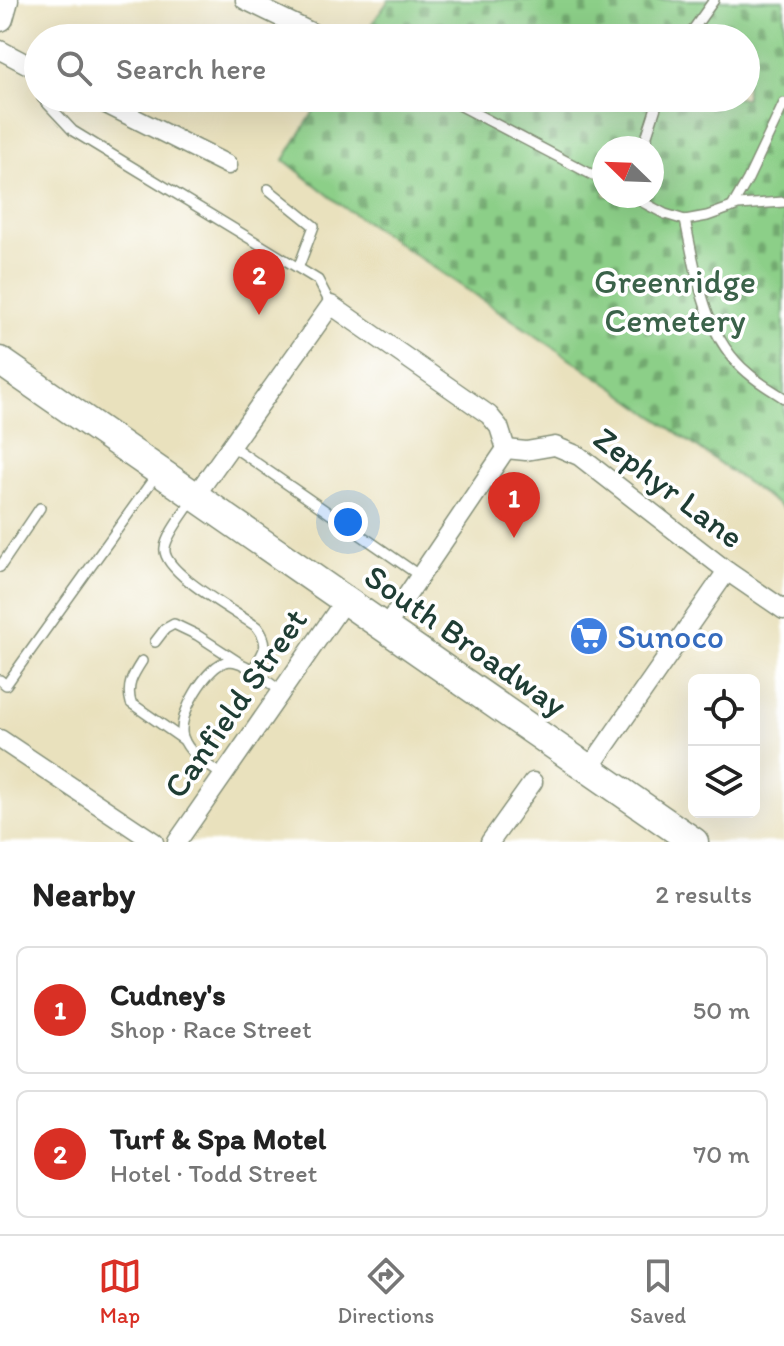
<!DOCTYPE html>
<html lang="en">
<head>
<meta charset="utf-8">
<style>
  :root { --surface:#fff; --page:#f6f6f6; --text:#222; --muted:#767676; --line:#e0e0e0; --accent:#d93025 }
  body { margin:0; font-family:Itim,sans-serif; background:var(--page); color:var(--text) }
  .controls { position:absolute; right:24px; bottom:24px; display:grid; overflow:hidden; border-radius:12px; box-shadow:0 8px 32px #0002 }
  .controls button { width:72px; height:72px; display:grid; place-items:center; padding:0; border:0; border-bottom:2px solid var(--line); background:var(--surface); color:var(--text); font:40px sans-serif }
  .compass { position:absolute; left:592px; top:136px; width:72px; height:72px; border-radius:50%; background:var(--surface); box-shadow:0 8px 32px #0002; rotate:293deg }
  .you { position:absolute; left:348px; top:522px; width:28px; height:28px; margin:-20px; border:6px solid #fff; border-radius:50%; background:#1a73e8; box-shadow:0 0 0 12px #1a73e833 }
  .badge { display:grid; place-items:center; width:52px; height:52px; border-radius:50%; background:var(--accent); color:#fff; font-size:26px; font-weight:700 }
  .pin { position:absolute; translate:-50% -66px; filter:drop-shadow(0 2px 4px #0008) }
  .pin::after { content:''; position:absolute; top:42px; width:28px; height:24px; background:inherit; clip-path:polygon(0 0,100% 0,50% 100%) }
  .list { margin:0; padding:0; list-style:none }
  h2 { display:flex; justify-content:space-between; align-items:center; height:104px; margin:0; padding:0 32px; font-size:34px }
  h2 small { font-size:26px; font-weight:400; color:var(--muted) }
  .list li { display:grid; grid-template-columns:52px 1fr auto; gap:24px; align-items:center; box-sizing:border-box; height:128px; margin:0 16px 16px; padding:0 16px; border:2px solid var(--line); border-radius:12px }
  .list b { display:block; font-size:30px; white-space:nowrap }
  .list p { margin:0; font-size:26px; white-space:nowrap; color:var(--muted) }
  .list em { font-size:26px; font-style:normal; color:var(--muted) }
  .icon { flex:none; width:44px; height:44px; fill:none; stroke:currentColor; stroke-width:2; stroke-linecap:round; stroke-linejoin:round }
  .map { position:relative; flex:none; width:784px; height:842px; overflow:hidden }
  .search { position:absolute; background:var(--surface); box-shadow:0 8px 32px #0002; left:24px; right:24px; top:24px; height:88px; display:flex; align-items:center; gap:20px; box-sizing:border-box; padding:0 28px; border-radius:44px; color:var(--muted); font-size:30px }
  .sheet { height:392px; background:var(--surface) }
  nav { display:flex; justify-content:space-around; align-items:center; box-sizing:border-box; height:112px; border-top:2px solid var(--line); background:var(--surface); font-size:22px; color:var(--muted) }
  nav a { display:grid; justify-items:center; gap:4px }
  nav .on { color:var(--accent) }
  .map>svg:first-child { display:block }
  .cemetery { fill:url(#cemetery-stones); stroke:#56865e; stroke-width:2; fill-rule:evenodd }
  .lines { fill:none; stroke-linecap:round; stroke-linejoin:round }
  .lane-casing { stroke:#848f78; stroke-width:12 }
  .street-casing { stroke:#848f78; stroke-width:21 }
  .secondary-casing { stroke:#848f78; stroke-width:29 }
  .primary-casing { stroke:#848f78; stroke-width:31 }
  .lane { stroke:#fff; stroke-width:9 }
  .street { stroke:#fff; stroke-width:18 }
  .secondary { stroke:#fff; stroke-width:26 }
  .primary { stroke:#fff; stroke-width:28 }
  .labels { text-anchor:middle; stroke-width:7; stroke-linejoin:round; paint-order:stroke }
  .park-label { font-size:34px; fill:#3a6249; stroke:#fff }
  .street-label { font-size:34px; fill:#1f3d34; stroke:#fff }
  .shop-label { font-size:34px; fill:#366cbe; stroke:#fff; text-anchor:start }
</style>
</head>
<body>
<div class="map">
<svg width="784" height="842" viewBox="0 0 784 842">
  <defs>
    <pattern id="cemetery-stones" width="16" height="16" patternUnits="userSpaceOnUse" patternTransform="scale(2)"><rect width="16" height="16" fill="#8ccf88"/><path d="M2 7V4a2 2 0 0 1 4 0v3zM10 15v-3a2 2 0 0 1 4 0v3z" fill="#72a970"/></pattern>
  </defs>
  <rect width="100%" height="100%" fill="#fff"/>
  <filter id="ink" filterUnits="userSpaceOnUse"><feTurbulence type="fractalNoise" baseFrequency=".0125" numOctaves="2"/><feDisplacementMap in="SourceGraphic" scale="16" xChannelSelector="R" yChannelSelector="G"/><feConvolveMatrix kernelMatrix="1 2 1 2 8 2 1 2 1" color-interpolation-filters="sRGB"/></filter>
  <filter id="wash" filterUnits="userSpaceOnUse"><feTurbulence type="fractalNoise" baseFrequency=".006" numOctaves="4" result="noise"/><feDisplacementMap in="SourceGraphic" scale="32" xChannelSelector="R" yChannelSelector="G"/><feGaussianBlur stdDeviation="1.8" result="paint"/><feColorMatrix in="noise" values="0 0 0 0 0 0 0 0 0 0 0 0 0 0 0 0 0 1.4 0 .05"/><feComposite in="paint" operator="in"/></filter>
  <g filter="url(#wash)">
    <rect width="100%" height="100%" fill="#e9e1bd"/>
    <path class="cemetery" d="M389,0h395v509l-170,-121 -272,-182 -58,-46 38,-62h424v-60h-384zM604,148h48v48h-48z"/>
  </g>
  <g filter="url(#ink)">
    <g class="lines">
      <g class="lane-casing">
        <g id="lane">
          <polyline points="687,38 714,0"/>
          <polyline points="42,98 73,131 318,280 331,305"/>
          <polyline points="446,98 604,181"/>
          <polyline points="647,148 647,135 659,98"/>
          <polyline points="268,189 314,226 299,266"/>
          <polyline points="631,196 665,214 685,220 707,216 738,205 784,202"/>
          <polyline points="732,207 748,179 784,103"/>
          <path d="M685,220c11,52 19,117 63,153 11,10 24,17 36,25"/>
          <polyline points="232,446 420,576"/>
          <path d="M193,499c-7,12 -27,36 -28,49 -4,24 73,65 92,79 14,18 7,25 -5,43l30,22"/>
          <polyline points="0,567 40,508"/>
          <polyline points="155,642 165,629 174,624 197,635 237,661"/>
          <path d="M142,661c-9,14 -16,24 -11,42l53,37"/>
          <polyline points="0,680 6,685 157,474"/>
          <path d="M223,776c-14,-11 -34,-21 -40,-39 -7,-20 24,-74 46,-76 8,0 16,4 23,9"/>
        </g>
      </g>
      <g class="street-casing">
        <g id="street">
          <polyline points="245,0 323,38"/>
          <polyline points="0,50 38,70"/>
          <polyline points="94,98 228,165"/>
          <polyline points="506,449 526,451 555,446 579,456 727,571 784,610"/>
          <polyline points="195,496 331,305 489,415 499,427 506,449"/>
          <polyline points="385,628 506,449"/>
          <polyline points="0,739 154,842"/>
          <polyline points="589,769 727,571"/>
          <polyline points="177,842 345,600"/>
          <polyline points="490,842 533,782"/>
        </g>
      </g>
      <g class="secondary-casing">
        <polyline id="secondary" points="0,18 5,0"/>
      </g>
      <g class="primary-casing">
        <polyline id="primary" points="0,361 694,842"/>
      </g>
      <use href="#lane" class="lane"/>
      <use href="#street" class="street"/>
      <use href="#secondary" class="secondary"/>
      <use href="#primary" class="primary"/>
    </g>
  </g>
  <defs>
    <g id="supermarket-disc" transform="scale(2)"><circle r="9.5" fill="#3f7fe0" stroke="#fff"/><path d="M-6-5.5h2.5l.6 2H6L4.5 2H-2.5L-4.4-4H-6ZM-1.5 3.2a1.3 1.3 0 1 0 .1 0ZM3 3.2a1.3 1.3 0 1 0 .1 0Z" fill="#fff"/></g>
  </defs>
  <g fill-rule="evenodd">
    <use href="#supermarket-disc" x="589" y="636"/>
  </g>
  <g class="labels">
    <g class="park-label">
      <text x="675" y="293">Greenridge<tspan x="675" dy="39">Cemetery</tspan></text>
    </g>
    <g class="street-label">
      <text transform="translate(669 487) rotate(37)" y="12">Zephyr Lane</text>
      <text transform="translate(466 640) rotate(35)" y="12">South Broadway</text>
      <text transform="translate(235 703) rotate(-55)" y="12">Canfield Street</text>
    </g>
    <g class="shop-label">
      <text x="617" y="648">Sunoco</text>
    </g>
  </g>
</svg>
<div class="controls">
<button><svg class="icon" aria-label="locate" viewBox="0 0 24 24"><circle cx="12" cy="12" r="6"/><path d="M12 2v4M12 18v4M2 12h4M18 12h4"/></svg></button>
<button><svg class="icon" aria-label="layers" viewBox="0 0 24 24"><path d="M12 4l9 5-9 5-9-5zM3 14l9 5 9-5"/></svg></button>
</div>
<svg class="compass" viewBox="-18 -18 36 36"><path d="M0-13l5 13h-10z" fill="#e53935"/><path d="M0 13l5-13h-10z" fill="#767676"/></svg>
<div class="you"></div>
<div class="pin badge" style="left:514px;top:538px">1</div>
<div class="pin badge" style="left:259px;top:315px">2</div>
<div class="search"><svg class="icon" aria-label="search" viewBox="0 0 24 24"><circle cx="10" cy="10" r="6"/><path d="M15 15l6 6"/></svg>Search here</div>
</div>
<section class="sheet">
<h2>Nearby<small>2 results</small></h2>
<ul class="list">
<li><span class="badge">1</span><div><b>Cudney's</b><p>Shop · Race Street</p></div><em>50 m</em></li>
<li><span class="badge">2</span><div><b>Turf &amp; Spa Motel</b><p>Hotel · Todd Street</p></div><em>70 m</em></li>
</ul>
</section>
<nav>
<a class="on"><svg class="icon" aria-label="map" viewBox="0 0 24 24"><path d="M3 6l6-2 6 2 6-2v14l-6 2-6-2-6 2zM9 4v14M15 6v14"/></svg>Map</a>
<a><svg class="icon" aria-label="directions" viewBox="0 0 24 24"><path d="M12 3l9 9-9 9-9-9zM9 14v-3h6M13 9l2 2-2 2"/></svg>Directions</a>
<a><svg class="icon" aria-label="saved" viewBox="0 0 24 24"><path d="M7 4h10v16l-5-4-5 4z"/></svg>Saved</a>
</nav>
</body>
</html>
